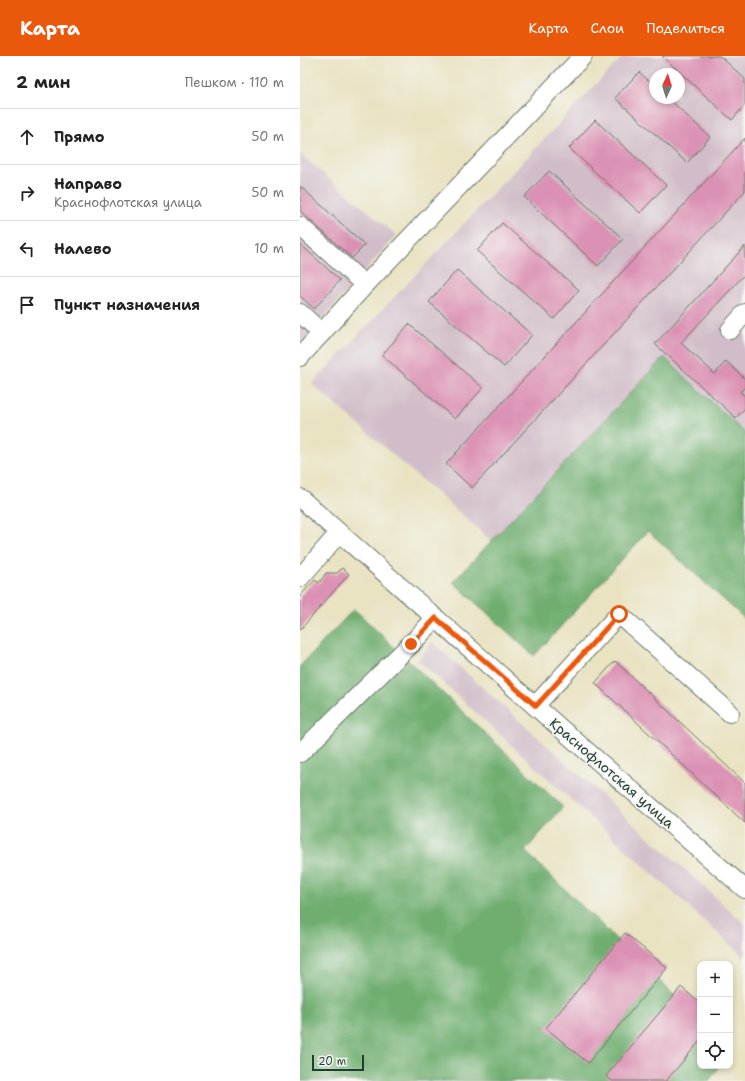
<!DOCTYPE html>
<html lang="ru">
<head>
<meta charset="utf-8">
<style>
  :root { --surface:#fff; --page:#f2f2f2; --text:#222; --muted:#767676; --line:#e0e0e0; --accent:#ea580c }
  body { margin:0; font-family:"Shantell Sans",sans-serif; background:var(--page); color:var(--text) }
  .controls { position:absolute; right:12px; bottom:12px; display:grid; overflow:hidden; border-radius:8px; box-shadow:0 2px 6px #0003 }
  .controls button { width:36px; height:36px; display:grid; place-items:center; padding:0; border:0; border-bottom:1px solid var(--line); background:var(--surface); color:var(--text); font:20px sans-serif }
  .compass { position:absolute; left:349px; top:12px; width:36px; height:36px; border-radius:50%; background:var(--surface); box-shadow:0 2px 6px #0003; rotate:4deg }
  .scale { position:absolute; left:12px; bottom:10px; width:52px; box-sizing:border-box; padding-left:4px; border:2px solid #1f3d34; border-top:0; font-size:11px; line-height:14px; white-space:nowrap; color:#1f3d34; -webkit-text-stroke:3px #f6f6f2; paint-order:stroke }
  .stop { position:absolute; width:12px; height:12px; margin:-9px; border:3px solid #ea580c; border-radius:50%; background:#fff }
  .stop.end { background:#ea580c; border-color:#fff; box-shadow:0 1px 4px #0008 }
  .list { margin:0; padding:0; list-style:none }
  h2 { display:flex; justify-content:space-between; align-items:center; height:52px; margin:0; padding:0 16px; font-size:17px }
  h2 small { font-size:13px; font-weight:400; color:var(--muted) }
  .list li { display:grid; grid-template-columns:26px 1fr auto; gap:12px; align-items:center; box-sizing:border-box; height:56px; padding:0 16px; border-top:1px solid var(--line) }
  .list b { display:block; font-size:15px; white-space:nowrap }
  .list p { margin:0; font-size:13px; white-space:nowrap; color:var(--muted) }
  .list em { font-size:13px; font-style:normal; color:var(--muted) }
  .icon { flex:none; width:22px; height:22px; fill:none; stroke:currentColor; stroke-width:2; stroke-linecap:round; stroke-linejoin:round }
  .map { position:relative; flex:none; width:445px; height:1025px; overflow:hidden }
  header { display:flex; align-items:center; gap:24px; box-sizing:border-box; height:56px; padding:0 20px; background:var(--accent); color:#fff }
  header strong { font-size:19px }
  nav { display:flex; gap:22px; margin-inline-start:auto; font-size:14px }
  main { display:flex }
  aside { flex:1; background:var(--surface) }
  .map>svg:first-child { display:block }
  .industrial { fill:#d1bdc9; fill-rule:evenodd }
  .forest { fill:#70ae70; stroke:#487652 }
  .building { fill:#db91b4 }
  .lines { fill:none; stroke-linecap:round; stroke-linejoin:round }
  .minor-casing { stroke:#676; stroke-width:20 }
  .minor { stroke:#fff; stroke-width:18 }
  .route { stroke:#ea580c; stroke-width:5 }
  .labels { text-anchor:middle; stroke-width:3; stroke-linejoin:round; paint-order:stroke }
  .street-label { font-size:14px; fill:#1f3d34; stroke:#f6f6f2 }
</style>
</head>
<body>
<header>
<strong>Карта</strong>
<nav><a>Карта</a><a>Слои</a><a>Поделиться</a></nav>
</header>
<main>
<aside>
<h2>2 мин<small>Пешком · 110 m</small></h2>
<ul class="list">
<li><svg class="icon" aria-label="ahead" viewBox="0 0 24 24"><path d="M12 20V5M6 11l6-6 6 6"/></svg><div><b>Прямо</b></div><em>50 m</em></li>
<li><svg class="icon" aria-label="right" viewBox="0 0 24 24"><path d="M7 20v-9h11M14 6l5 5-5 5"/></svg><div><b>Направо</b><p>Краснофлотская улица</p></div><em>50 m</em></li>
<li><svg class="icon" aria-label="left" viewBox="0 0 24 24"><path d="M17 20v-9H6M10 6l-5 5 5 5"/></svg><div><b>Налево</b></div><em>10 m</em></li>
<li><svg class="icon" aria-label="arrive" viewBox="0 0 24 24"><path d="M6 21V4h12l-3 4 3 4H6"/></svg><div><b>Пункт назначения</b></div></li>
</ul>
</aside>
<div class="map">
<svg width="445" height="1025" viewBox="0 0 445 1025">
  <rect width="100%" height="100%" fill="#f6f6f2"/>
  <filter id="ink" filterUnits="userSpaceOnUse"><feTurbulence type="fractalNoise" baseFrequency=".025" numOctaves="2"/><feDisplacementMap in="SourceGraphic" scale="8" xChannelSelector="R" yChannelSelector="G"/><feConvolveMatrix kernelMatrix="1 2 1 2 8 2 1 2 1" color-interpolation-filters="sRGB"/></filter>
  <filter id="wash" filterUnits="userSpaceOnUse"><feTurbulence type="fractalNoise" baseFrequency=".012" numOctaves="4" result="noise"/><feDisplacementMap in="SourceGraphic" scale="16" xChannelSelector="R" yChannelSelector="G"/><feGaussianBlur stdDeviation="0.9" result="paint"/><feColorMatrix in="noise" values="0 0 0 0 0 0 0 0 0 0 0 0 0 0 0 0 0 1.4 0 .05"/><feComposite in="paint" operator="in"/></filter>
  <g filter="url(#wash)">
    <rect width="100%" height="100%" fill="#e9e3c2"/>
    <g class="industrial">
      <path d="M323,0h122v377l-81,-76 -172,184 -180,-157zM355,18h24v24h-24z"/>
      <polygon points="0,98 96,179 0,289"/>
      <polygon points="132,586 445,868 445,902 118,604"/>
    </g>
    <g class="forest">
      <polygon points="364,301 445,377 445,563 348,475 234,600 153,526"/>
      <polygon points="54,553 263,751 225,795 400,964 400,1010 419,1010 409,1025 0,1025 0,610"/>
    </g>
    <g id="blocks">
      <g class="building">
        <polygon points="362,0 420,0 445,23 445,49 432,64"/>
        <polygon points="339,16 355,30 355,42 368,42 410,81 387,107 315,42"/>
        <polygon points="295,64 366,129 340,157 269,92"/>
        <polygon points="445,82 445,135 172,432 146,408"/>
        <polygon points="249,115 323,183 298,210 224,141"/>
        <polygon points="0,130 65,189 52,202 0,155"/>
        <polygon points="202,167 279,234 254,263 177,195"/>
        <polygon points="0,188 40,224 14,253 0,240"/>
        <polygon points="445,190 445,218 381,287 415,318 426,305 445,323 445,331 440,336 445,340 445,352 436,362 355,288"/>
        <polygon points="157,214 232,279 204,311 129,246"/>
        <polygon points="109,268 183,332 155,363 82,299"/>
        <polygon points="42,512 49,518 0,574 0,540 15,524 19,527 26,517 37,517"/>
        <polygon points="315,605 445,727 445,767 295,627"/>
        <polygon points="325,877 367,912 288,1007 246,972"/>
        <polygon points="381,931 400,947 400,985 366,1025 312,1025 306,1020"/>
      </g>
    </g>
  </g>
  <g filter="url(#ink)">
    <use href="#blocks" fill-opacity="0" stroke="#676" stroke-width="1"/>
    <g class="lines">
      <g class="minor-casing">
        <g id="minor">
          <polyline points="0,170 65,229"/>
          <polyline points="0,257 22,277"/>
          <polyline points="430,274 445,257"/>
          <polyline points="0,301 65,229 283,0"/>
          <polyline points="0,442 235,650 445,833"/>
          <polyline points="0,522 39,477"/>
          <polyline points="235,650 319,558 430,657"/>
          <polyline points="0,697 111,588 136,562"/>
        </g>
      </g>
      <use href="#minor" class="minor"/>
    </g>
  </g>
  <g class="lines" filter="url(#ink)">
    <polyline class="route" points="111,588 136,562 236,650 319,558"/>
  </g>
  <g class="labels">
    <g class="street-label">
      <text transform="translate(312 717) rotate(41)" y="5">Краснофлотская улица</text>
    </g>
  </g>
</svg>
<div class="controls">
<button>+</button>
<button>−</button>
<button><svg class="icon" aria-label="locate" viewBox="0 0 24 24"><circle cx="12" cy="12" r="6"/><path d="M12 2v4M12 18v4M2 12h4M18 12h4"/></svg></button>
</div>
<svg class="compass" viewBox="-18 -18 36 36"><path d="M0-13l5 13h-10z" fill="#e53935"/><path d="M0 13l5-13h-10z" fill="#767676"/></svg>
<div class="scale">20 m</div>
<div class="stop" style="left:319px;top:558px"></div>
<div class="stop end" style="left:111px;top:588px"></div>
</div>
</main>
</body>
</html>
